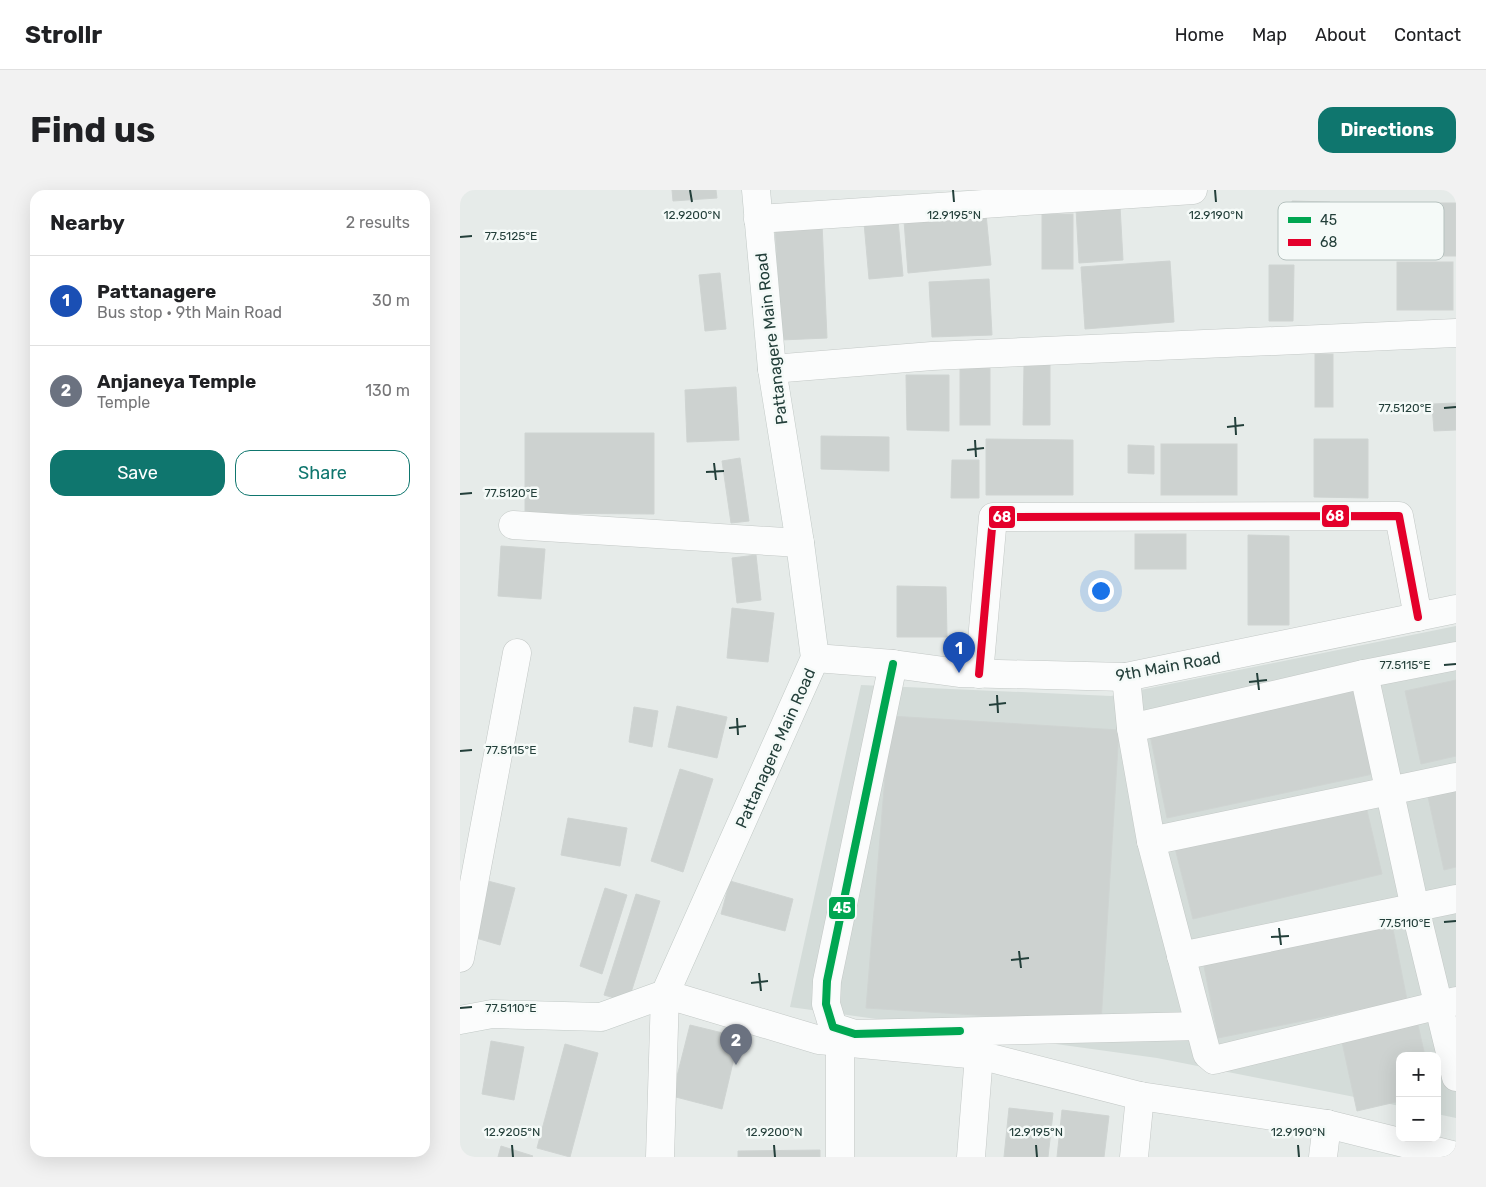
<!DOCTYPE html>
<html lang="en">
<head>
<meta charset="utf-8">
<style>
  :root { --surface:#fff; --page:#f2f2f2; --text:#202124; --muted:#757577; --line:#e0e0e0; --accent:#0f766e }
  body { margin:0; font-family:Rubik,sans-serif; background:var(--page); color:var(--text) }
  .controls { position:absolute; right:15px; bottom:15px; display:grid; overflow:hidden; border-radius:10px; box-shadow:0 5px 20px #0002 }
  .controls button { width:45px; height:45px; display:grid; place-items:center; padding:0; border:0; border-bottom:1px solid var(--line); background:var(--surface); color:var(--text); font:25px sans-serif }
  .you { position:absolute; left:640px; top:400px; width:18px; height:18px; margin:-12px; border:4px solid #fff; border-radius:50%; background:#1a73e8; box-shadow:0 0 0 8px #1a73e833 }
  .badge { display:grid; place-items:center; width:32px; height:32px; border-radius:50%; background:var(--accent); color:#fff; font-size:16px; font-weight:700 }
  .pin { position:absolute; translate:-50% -41px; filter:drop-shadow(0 1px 2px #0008) }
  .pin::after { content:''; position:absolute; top:26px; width:18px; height:15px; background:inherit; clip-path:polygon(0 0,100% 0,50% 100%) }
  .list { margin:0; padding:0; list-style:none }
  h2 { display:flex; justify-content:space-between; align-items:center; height:65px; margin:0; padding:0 20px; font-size:21px }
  h2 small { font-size:16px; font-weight:400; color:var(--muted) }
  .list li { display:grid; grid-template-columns:32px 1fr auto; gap:15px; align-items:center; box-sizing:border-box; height:90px; padding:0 20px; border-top:1px solid var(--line) }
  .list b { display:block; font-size:19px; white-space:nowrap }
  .list p { margin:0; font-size:16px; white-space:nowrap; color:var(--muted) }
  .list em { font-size:16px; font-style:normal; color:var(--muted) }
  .actions { display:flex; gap:10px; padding:15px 20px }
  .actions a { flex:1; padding:11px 0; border:1px solid var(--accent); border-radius:15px; text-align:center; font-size:18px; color:var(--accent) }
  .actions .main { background:var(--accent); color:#fff }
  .map { position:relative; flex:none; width:996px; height:967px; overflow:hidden; border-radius:15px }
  header { display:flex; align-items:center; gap:30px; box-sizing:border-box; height:70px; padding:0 25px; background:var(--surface); border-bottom:1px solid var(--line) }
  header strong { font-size:24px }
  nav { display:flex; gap:28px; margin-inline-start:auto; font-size:18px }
  .intro { display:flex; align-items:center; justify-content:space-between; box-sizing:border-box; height:120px; padding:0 30px }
  h1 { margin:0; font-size:35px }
  .button { padding:12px 22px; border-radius:15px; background:var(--accent); color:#fff; font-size:18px; font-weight:700 }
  main { display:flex; gap:30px; padding:0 30px }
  aside { flex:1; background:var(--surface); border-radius:15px; box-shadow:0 5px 20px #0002 }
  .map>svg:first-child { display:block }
  .built { fill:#d4dcd9 }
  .building { fill:#cdd2d0; stroke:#cfd4d2 }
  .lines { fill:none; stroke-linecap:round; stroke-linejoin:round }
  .street-casing { stroke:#c3c8c6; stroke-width:29 }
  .secondary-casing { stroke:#c1c9c6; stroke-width:29 }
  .street { stroke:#fbfcfc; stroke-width:28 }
  .secondary { stroke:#fbfcfc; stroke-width:28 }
  .bus-1-casing { stroke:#f5faf8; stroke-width:11 }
  .bus-2-casing { stroke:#f5faf8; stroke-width:11 }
  .bus-1 { stroke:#00a651; stroke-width:8 }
  .bus-2 { stroke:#e4002b; stroke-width:8 }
  .ticks { fill:none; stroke:#233f3a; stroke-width:2 }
  .labels { text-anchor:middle; stroke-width:5; stroke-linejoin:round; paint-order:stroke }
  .street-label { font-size:16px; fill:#233f3a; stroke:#f5faf8 }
  .key { fill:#f5faf8; stroke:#b6c2bf; stroke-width:1 }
  .key-label { font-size:14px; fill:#233f3a }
  .ticks-label { font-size:12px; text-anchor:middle; fill:#233f3a; stroke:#f5faf8; stroke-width:5; stroke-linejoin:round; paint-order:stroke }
  .line-badge { stroke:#f5faf8; stroke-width:2 }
  .badge-label { font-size:14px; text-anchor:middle; font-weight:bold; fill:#fff }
</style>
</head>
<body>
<header>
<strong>Strollr</strong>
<nav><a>Home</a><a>Map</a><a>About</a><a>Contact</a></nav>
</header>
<div class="intro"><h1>Find us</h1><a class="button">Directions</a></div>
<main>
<aside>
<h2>Nearby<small>2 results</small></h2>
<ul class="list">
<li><span class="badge" style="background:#1a4fb4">1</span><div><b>Pattanagere</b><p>Bus stop · 9th Main Road</p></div><em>30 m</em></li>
<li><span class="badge" style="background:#6b7280">2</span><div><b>Anjaneya Temple</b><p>Temple</p></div><em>130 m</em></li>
</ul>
<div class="actions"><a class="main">Save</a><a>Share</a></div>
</aside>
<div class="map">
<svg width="996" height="967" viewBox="0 0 996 967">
  <rect width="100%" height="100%" fill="#e6ebe9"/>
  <polygon class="built" points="996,436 996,928 977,924 977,866 940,866 940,916 697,868 330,817 401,495 651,506"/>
  <g class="building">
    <polygon points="212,0 256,0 257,8 213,11"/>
    <polygon points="832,11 870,12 869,67 832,66"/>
    <rect x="939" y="13" width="57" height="53"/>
    <polygon points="660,16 663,70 619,73 616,19"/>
    <polygon points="526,24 531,75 448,83 444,31"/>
    <rect x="582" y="24" width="31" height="55"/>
    <polygon points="438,30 443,86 409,89 404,33"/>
    <polygon points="362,33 367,148 321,150 315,36"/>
    <polygon points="710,71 714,132 625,139 621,77"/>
    <rect x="937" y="72" width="56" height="48"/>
    <polygon points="809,75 834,75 833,131 809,131"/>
    <polygon points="260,83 266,139 245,141 239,85"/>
    <polygon points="529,89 532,145 472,147 469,92"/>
    <rect x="855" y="164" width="18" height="53"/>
    <polygon points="564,175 590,175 590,235 563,235"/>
    <rect x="500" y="178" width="30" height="57"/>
    <polygon points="446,185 489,185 489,241 447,240"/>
    <polygon points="276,197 279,250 227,252 225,200"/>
    <polygon points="996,213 996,240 974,241 972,214"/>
    <polygon points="65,243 194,243 194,324 65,323"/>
    <polygon points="361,246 429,247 429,281 361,279"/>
    <polygon points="526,249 613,250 613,305 526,305"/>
    <polygon points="854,249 908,249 908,308 854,307"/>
    <rect x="701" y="254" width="76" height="51"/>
    <polygon points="668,255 694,256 694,284 668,283"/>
    <polygon points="280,268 289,331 271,333 262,271"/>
    <polygon points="492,270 519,270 519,308 491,308"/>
    <rect x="675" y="344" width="51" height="35"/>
    <polygon points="788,345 829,346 829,435 788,435"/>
    <polygon points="41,356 85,359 81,409 38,406"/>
    <polygon points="296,365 301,410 277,413 272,368"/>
    <polygon points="437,396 486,397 487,447 437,447"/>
    <polygon points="272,418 314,423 308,472 267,468"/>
    <polygon points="996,490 996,566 961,574 945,501"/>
    <polygon points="895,501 913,584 707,628 690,545"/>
    <polygon points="217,516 267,527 257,568 208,557"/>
    <polygon points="174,517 198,521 192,557 169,552"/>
    <polygon points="430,526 659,540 641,833 406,818"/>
    <polygon points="220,579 253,589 223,682 191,671"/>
    <polygon points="996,596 996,677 984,680 967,602"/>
    <polygon points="904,608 922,684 733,729 714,654"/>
    <polygon points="108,628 167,638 160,676 101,665"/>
    <polygon points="24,690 55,698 40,755 9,746"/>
    <polygon points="270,691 333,709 325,741 261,724"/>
    <polygon points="145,698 167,705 142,784 120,776"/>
    <polygon points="176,704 200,711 168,812 144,805"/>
    <polygon points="931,729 947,810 758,848 742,766"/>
    <polygon points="956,826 965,866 940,866 940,911 897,921 880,843"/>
    <polygon points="230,835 279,847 262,919 212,906"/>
    <polygon points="31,851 64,857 54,910 22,904"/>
    <polygon points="105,854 138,863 110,967 77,958"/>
    <polygon points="549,918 593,923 588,967 544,967"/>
    <polygon points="602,920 649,926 644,967 597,967"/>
    <polygon points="41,956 73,966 72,967 38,967"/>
    <polygon points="360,960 360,967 278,967 278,961"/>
  </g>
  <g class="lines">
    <g class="street-casing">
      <g id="street">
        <polyline points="298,29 733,0"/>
        <polyline points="312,179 472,166 996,143"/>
        <polyline points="53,335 340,353"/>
        <polyline points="996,466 904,484 955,718 996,887"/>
        <polyline points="355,468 433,474 499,483 666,487 996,419"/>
        <polyline points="433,474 367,791 366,814 373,837 395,844 739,836"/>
        <polyline points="519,484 533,327 939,326 958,427"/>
        <polyline points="904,484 671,538 691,651 747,864 754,870 996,811"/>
        <polyline points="666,487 671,538"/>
        <polyline points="691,651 996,587"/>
        <polyline points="721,766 996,709"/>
        <polyline points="0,768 57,463"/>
        <polyline points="200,967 205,804 359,850 519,865 680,906 867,934 996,966"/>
        <polyline points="380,967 380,852"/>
        <polyline points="511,967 519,865"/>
        <polyline points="674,967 680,906"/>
        <polyline points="863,967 867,934"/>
      </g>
    </g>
    <g class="secondary-casing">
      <polyline id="secondary" points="0,830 32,824 141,827 205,804 355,468 340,353 312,179 296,0"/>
    </g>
    <use href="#street" class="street"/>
    <use href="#secondary" class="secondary"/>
    <g class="bus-1-casing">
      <polyline id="bus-1" points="433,474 367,791 366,814 373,837 395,844 500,841"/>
    </g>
    <g class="bus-2-casing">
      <polyline id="bus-2" points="519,484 533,327 939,326 958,427"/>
    </g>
    <use href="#bus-1" class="bus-1"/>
    <use href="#bus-2" class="bus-2"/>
  </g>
  <path class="ticks" d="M230,0l2,12M493,0l1,12M755,0l1,12M0,47l12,-1M984,218l12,-1M775,227l1,18M767,237l17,-2M515,250l1,17M507,260l17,-2M254,273l2,17M246,282l18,-1M0,304l12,-1M984,475l12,-1M797,483l2,17M789,492l18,-2M537,505l1,18M529,515l17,-2M277,528l1,17M269,538l17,-2M0,561l12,-1M984,732l12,-1M819,738l2,17M811,747l18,-1M559,761l2,17M551,770l18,-2M299,783l2,18M291,793l17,-2M0,818l12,-1M52,955l1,12M314,955l1,12M576,955l1,12M838,955l1,12"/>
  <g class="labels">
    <g class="street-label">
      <text transform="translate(311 149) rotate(-97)" y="6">Pattanagere Main Road</text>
      <text transform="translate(708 476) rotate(-10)" y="6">9th Main Road</text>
      <text transform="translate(315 558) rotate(-66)" y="6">Pattanagere Main Road</text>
    </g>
  </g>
  <rect x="818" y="12" width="166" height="58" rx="8" class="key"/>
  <rect x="828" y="27" width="23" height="6" fill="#00a651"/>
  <rect x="828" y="49" width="23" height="7" fill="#e4002b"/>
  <g class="key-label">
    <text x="860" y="35">45</text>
    <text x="860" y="57">68</text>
  </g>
  <g class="ticks-label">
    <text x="232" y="29">12.9200°N</text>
    <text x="494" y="29">12.9195°N</text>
    <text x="756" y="29">12.9190°N</text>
    <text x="51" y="50">77.5125°E</text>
    <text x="945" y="222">77.5120°E</text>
    <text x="51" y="307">77.5120°E</text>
    <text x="945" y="479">77.5115°E</text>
    <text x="51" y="564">77.5115°E</text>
    <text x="945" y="737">77.5110°E</text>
    <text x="51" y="822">77.5110°E</text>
    <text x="52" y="946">12.9205°N</text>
    <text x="314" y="946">12.9200°N</text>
    <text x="576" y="946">12.9195°N</text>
    <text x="838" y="946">12.9190°N</text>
  </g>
  <g class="line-badge">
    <rect x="861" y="314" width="29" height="24" rx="5" fill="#e4002b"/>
    <rect x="528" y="315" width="28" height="24" rx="5" fill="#e4002b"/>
    <rect x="368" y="706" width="28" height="24" rx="5" fill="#00a651"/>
  </g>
  <g class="badge-label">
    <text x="875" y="331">68</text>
    <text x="542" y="332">68</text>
    <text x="382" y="723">45</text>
  </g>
</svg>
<div class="controls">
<button>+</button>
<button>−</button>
</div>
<div class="you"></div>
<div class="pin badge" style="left:499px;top:483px;background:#1a4fb4">1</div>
<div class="pin badge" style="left:276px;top:875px;background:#6b7280">2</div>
</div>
</main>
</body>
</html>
